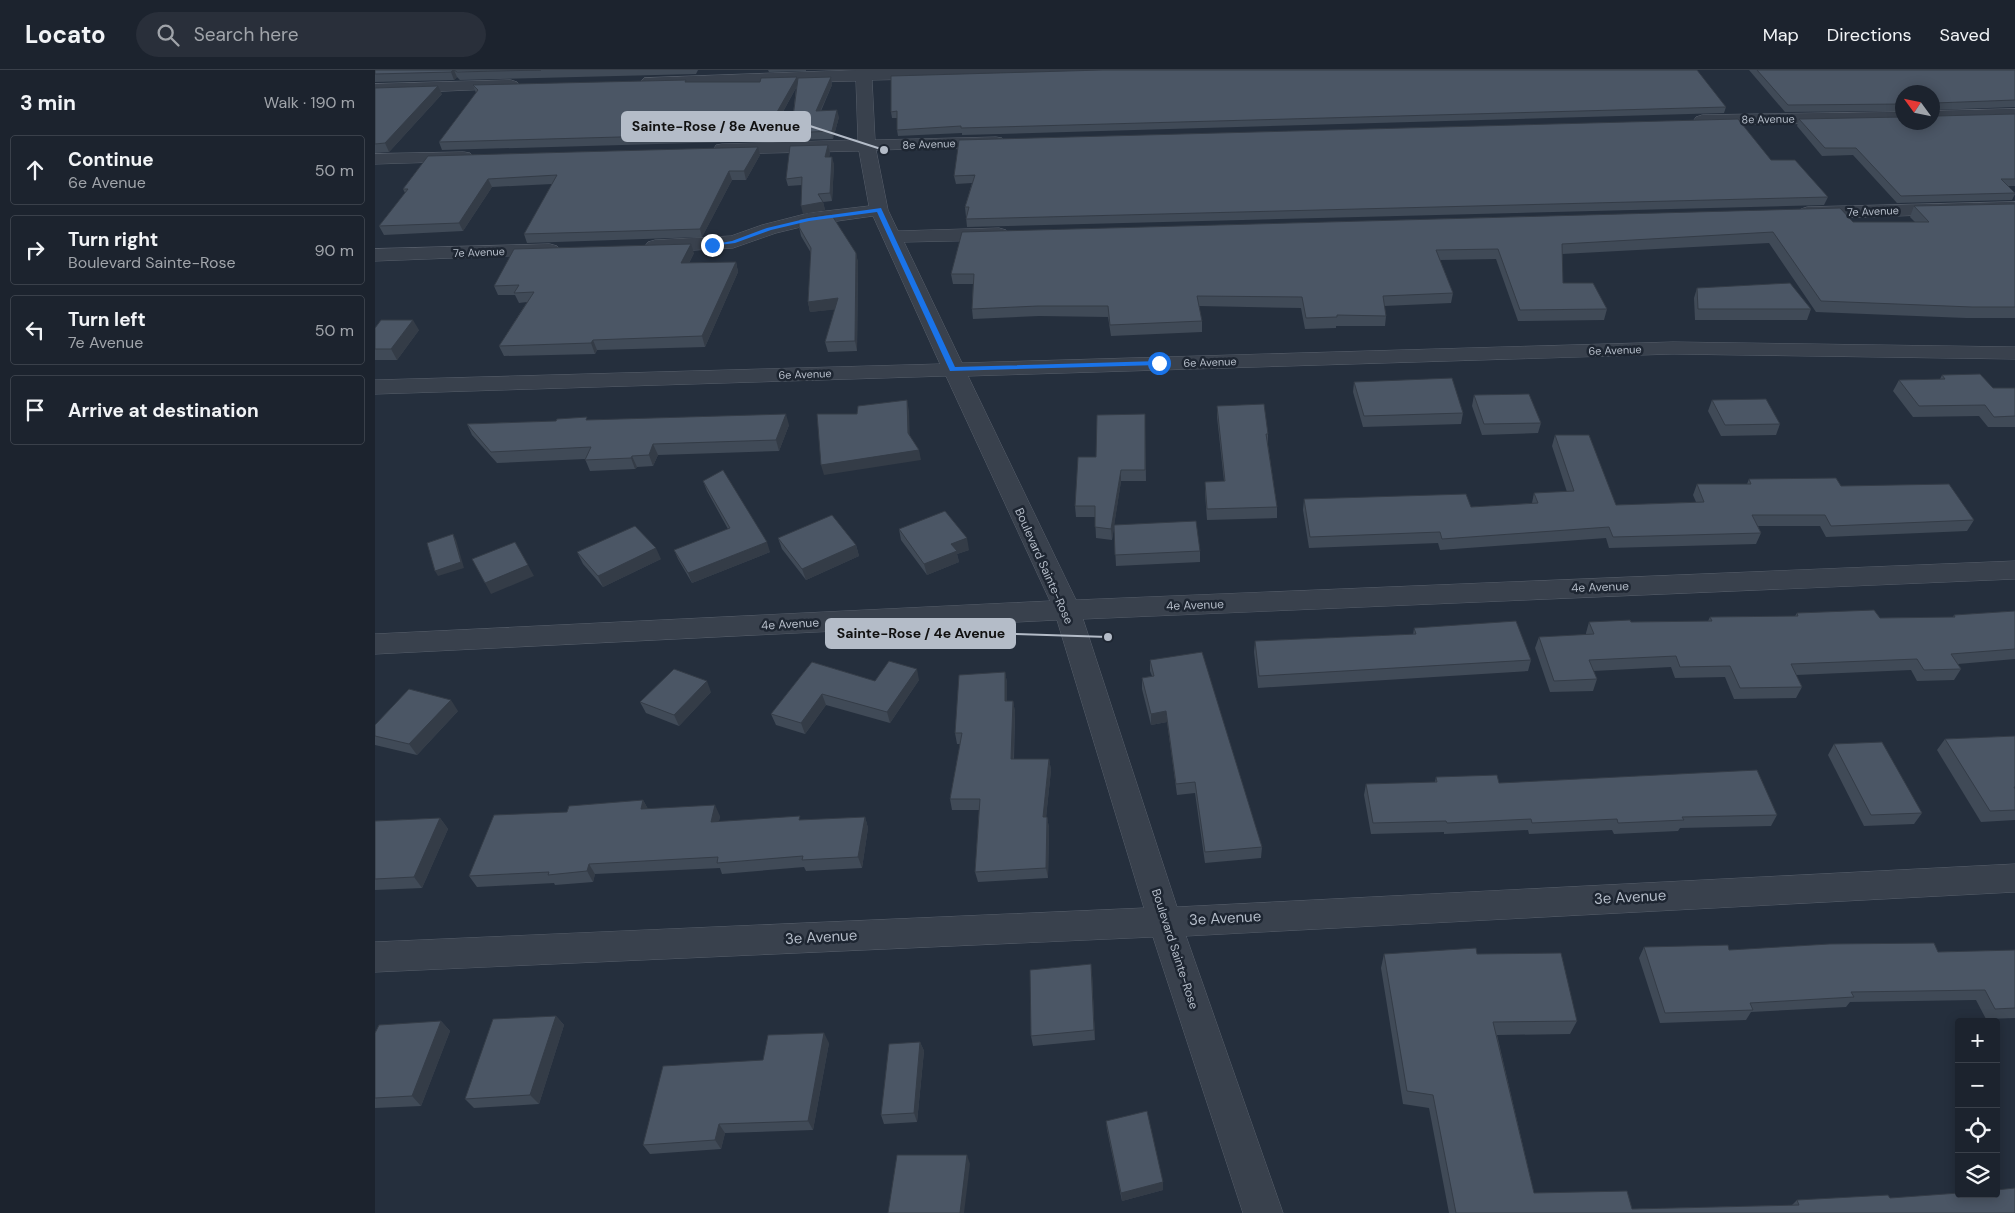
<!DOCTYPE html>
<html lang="en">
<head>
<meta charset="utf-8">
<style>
  :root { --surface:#1c232e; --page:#292f3a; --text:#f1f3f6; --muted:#a0a4aa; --line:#3a404a }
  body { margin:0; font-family:"DM Sans",sans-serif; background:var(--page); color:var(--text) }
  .controls { position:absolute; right:15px; bottom:15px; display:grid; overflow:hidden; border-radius:5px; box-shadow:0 2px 12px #0003 }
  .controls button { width:45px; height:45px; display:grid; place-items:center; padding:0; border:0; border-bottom:1px solid var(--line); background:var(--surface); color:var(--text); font:25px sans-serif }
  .compass { position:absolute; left:1520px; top:15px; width:45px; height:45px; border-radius:50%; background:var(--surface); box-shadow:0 2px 12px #0003; rotate:303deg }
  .stop { position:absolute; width:15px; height:15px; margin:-11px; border:4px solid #1a73e8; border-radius:50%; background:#fff }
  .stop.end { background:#1a73e8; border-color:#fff; box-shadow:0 1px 5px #0008 }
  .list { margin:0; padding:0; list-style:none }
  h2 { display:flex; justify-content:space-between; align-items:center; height:65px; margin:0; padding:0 20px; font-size:21px }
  h2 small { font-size:16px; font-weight:400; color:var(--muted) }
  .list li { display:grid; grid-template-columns:32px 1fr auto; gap:15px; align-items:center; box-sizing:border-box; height:70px; margin:0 10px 10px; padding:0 10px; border:1px solid var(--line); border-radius:5px }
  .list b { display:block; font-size:19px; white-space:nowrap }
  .list p { margin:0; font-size:16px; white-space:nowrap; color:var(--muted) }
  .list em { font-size:16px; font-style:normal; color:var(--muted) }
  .icon { flex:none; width:28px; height:28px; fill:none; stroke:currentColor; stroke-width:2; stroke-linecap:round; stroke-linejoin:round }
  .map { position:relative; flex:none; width:1640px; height:1143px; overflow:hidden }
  header { display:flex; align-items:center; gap:30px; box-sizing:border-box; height:70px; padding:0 25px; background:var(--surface); border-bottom:1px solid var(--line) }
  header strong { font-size:24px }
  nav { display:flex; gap:28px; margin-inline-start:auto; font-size:18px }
  .search { width:350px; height:45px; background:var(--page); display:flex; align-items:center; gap:12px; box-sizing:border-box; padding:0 18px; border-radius:28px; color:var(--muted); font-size:19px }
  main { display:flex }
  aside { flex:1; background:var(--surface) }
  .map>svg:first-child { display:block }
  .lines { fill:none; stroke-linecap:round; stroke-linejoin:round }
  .minor-casing { stroke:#575f6b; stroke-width:1 }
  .minor { fill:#39414d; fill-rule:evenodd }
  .wall { fill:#404a57 }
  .shaded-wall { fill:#343c47 }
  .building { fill:#4b5665; stroke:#343c47 }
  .route { fill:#1a73e8 }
  .labels { text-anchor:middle; stroke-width:5; stroke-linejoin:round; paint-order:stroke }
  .far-street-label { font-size:11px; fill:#b4bcc8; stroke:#1e2632 }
  .street-label { font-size:12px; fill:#b4bcc8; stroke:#1e2632 }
  .near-street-label { font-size:15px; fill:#b4bcc8; stroke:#1e2632 }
  .leader { fill:none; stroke:#b4bcc8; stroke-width:2 }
  .callout-dot { fill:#b4bcc8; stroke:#1e2632; stroke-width:2 }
  .callout { fill:#b4bcc8; stroke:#b4bcc8; stroke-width:2 }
  .callout-label { font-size:14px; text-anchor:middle; font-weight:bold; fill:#111 }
</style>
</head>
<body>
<header>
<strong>Locato</strong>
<div class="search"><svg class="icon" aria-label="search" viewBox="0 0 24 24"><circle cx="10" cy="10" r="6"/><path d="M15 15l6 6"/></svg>Search here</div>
<nav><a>Map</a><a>Directions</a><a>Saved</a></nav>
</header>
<main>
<aside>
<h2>3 min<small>Walk · 190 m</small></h2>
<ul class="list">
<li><svg class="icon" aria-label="ahead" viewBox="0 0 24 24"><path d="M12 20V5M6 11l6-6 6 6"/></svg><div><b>Continue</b><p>6e Avenue</p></div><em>50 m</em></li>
<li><svg class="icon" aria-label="right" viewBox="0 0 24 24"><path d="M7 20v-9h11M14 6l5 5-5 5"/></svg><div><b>Turn right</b><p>Boulevard Sainte-Rose</p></div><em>90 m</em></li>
<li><svg class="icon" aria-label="left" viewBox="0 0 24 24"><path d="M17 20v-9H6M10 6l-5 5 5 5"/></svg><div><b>Turn left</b><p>7e Avenue</p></div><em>50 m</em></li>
<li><svg class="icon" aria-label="arrive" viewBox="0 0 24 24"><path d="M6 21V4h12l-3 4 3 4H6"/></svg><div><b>Arrive at destination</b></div></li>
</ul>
</aside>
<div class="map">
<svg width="1640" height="1143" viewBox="0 0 1640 1143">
  <rect width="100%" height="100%" fill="#252f3d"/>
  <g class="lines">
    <g class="minor-casing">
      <g id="minor">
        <polygon points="481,0 735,0 732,3 727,5 497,10 500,70 621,67 627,68 629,72 627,76 621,77 501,80 513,140 523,161 624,158 631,160 633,164 631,168 624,170 529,172 587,293 1298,272 1640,277 1640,289 1298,284 593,306 701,530 1640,491 1640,509 708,549 802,837 1640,794 1640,822 811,866 908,1143 868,1143 778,867 0,902 0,872 769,838 682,550 0,584 0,564 675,531 571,306 0,324 0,310 565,294 498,146 434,155 401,163 358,178 280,182 273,180 270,176 273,172 280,170 356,166 387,155 434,143 494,136 484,81 347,84 341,83 339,79 341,75 347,74 483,70 481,11 274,16 269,14 266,11 269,8"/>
        <polygon points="136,10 142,12 144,15 142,18 0,24 0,14"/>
        <polygon points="1640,39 1640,49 1558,51 1558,41"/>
        <polygon points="1528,42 1528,52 1327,55 1321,53 1319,50 1321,47 1327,45"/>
        <polygon points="89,82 95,83 98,87 95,91 0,94 0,84"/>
        <polygon points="1640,132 1640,142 1432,149 1426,147 1423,143 1426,139 1432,137"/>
        <polygon points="175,174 182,176 185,180 182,184 0,191 0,179"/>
      </g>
    </g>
    <use href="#minor" class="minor"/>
  </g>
  <g class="wall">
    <polygon points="0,0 323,0 321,4 85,10 82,7 79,10 0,12"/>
    <polygon points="393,0 431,0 431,1 394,2"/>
    <polygon points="1374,0 1640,0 1640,37 1559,40 1559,44 1561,46 1640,44 1640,116 1633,116 1640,124 1637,130 1522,133 1478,85 1447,86 1422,56 1424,49 1558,52 1528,22 1528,41 1410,42"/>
    <polygon points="516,6 1351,37 1349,43 587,65 587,63 523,66 522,60 522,48 517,48 516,42"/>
    <polygon points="456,7 457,15 446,41 464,47 458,69 418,70 416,63 421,18 392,71 67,80 64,72 101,23 98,15 311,12 385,12"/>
    <polygon points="0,18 67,24 14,82 0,83"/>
    <polygon points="453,75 455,83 454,87 459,94 457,131 448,132 450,140 428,144 427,115 413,116 411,109"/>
    <polygon points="385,85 371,110 357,110 327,167 152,173 149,164 177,114 117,117 88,161 9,165 4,156 30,123 28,119 53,86"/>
    <polygon points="1396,90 1453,127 1449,135 592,157 590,137 597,113 581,114 579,106"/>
    <polygon points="1640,134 1640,248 1591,248 1441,242 1394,173 1187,184 1188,213 1232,239 1229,250 1143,251 1121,189 1065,190 1078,223 1076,233 1009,236 1011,246 1010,256 961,256 961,258 930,259 926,238 824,236 827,251 827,262 736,266 733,247 664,246 598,249 597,239 598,214 578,214 576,204 1478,152 1540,152 1535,147 1539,136"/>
    <polygon points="424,157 481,183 483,193 482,281 453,282 450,272 460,239 435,242 433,232 436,183 426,166"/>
    <polygon points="319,183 314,193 361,192 363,202 330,277 222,280 220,284 129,286 124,276 152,232 144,233 140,225 123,225 119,216"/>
    <polygon points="1322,218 1436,239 1432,250 1320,250 1319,228"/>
    <polygon points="0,258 44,260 22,290 0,290"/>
    <polygon points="1567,305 1618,318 1640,318 1640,357 1613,357 1604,346 1538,347 1518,321 1524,310 1565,309"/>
    <polygon points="979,312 1088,343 1086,354 988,357 978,322"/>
    <polygon points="1099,325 1166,353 1163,363 1107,365 1097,336"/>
    <polygon points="1337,330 1405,354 1401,365 1346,366 1333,341"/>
    <polygon points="842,336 893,364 893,375 902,437 902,448 832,450 830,423 830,412 849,411 842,347"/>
    <polygon points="213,350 414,355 404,381 283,385 278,396 262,397 260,399 215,401 210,389 122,393 97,365 92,354"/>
    <polygon points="770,355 771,411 746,411 739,455 825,481 825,492 741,496 739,458 737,470 721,468 720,447 701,447 700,436 721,387"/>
    <polygon points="1180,365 1241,435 1321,432 1318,425 1322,414 1372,414 1374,409 1466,416 1599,450 1592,461 1451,467 1445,456 1383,456 1386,463 1381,474 1234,478 1231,468 1065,480 1063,473 934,478 928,440 929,429 1096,437 1157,433 1159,423 1192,422 1177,376"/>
    <polygon points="328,411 395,482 317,513 303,489 299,480 353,459 332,421"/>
    <polygon points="524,459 594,480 582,484 584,492 552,505 526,470"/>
    <polygon points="403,468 481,475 484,486 431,510 407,479"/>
    <polygon points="202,482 286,489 228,517 208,494"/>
    <polygon points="1640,541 1640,589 1583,594 1586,599 1579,610 1542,611 1536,600 1421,605 1427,617 1421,628 1359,629 1350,607 1300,608 1296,597 1218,601 1222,609 1218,621 1175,622 1160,578 1164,567 1211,565 1211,563 1214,552 1256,552 1333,551 1335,547 1420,546 1422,543 1505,548 1578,547 1579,545"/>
    <polygon points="1039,558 1156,590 1153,601 883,618 879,582 880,571 1038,565"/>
    <polygon points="775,590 887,777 886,788 830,793 820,723 802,725 792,652 776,655 767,619 767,608 777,606 775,601"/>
    <polygon points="437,592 500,611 544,610 515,653 451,635 430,664 401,655 396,644"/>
    <polygon points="630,602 632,613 632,631 638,631 640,642 639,689 674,689 676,700 671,747 672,747 674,758 673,808 603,812 600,802 604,740 577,740 575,729 585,674 582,674 580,663"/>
    <polygon points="336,622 304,656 271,643 265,632"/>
    <polygon points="83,641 42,685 0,675 0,655"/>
    <polygon points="1640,666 1640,750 1606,752 1562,680 1570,669"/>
    <polygon points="1459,674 1547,743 1539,754 1489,756 1453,685"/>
    <polygon points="1061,707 1124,713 1402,745 1396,756 1305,758 1303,761 1239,764 1237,760 1154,764 1153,760 1069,764 1069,762 996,764 989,725 991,714 1060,712"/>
    <polygon points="268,730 273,739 345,746 344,751 427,750 490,747 493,758 487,798 431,801 429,797 347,804 345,798 220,804 218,812 180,815 179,813 102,817 94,806 192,742"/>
    <polygon points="65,748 73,759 47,818 0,820 0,751"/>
    <polygon points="1269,877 1354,880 1563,882 1640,880 1640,948 1611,949 1601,930 1475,932 1471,937 1376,942 1371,950 1285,953 1264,888"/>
    <polygon points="1009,884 1102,884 1202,951 1195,964 1122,965 1159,1123 1257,1139 1417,1135 1422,1130 1515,1128 1640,1143 1074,1143 1054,1038 1028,1034 1006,898"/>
    <polygon points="717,904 720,970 658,976 656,966"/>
    <polygon points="181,946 189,955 164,1034 99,1038 90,1029"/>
    <polygon points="66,951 75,961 46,1036 0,1038 0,963"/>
    <polygon points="545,972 549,981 542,1052 509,1054 506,1045"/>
    <polygon points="454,973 438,1060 350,1063 346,1079 275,1084 268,1075 388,990"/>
    <polygon points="731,1051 788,1120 747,1131 732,1060"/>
  </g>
  <g class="shaded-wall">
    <polygon points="78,0 79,0 82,7 79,10 76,2"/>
    <polygon points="422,7 423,14 392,71 390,63"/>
    <polygon points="456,7 457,15 442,48 441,41"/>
    <polygon points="63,16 67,24 14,82 10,73"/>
    <polygon points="462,40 464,47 458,69 457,61"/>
    <polygon points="453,75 455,83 452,95 450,87"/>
    <polygon points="383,77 385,85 371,110 369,101"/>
    <polygon points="457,87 459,94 457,131 455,123"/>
    <polygon points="354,101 357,110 327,167 325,159"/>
    <polygon points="113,109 117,117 88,161 84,153"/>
    <polygon points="448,132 450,140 428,144 426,136"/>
    <polygon points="316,174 319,183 309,203 306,193"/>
    <polygon points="481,183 483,193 482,281 480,271"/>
    <polygon points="361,192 363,202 330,277 327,266"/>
    <polygon points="463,228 466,239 435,242 433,232"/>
    <polygon points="38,250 44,260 22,290 16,279"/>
    <polygon points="218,270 222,280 220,284 216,273"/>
    <polygon points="532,330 534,341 535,373 533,363"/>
    <polygon points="411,344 414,355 404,381 401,370"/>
    <polygon points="278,374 283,385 278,396 274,385"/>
    <polygon points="544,380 546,390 449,405 446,395"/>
    <polygon points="257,386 262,397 260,399 256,388"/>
    <polygon points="746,400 746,411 737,470 736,459"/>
    <polygon points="78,464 81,470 89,498 63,506 60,501"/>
    <polygon points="592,468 594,480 582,484 584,492 552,505 549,494 576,474"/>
    <polygon points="392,472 395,482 317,513 313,503"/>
    <polygon points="481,475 484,486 431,510 427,499"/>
    <polygon points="281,478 286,489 228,517 223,506"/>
    <polygon points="153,495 159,506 116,524 110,513"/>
    <polygon points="542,599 544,610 515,653 512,642"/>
    <polygon points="630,602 632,613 632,642 630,631"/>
    <polygon points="332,611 336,622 304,656 299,645"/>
    <polygon points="447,624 451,635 430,664 426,653"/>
    <polygon points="76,630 83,641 42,685 34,674"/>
    <polygon points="638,631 640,642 638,700 636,689"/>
    <polygon points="791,641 792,652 776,655 776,644"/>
    <polygon points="674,689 676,700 670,758 668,747"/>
    <polygon points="268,730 274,741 266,739"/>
    <polygon points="340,735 345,746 341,763 336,752"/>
    <polygon points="490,747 493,758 487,798 483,787"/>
    <polygon points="672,747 674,758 673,808 671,798"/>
    <polygon points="65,748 73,759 47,818 39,807"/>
    <polygon points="214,794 220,804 218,812 212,801"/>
    <polygon points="716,894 717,904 720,970 719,960"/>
    <polygon points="181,946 189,955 164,1034 155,1025"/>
    <polygon points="66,951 75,961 46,1036 37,1026"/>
    <polygon points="449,963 454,973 438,1060 433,1051"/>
    <polygon points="545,972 549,981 542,1052 539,1043"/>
    <polygon points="344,1054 350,1063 346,1079 340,1070"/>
    <polygon points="592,1085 595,1094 589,1143 585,1143"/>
    <polygon points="788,1112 788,1120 747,1131 746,1123"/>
  </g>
  <g class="building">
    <polygon points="0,0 78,0 76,2 0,4"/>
    <polygon points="79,0 166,0 82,2"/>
    <polygon points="727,0 1322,0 1351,37 586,58 586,56 522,60 522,41 516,42 516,6"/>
    <polygon points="1382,0 1640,0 1640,30 1560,33 1559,44 1561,46 1640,44 1640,109 1626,109 1640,123 1526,126 1481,78 1450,78 1424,49 1528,47 1528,52 1558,52 1558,22 1528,22 1528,34 1413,35"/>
    <polygon points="422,7 390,63 64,72 103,20 98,15 311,10 310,12 385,12 386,8"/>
    <polygon points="456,7 441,41 462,40 457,61 416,63 423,8"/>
    <polygon points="63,16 10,73 0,74 0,18"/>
    <polygon points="1363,49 1396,90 1420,90 1453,127 591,149 594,137 590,137 600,105 579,106 584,70"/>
    <polygon points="453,75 450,87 457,87 455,123 443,124 448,132 426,136 427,107 411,109 415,76"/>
    <polygon points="383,77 369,101 354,101 325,159 149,164 182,105 113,109 84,153 4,156 33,119 28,119 53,86"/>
    <polygon points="1640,134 1640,237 1597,237 1446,231 1398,162 1187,174 1188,213 1218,213 1232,239 1145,240 1123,179 1061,180 1078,223 1008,226 1011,246 962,245 962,247 931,248 927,227 822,226 827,251 735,255 733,236 663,236 597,239 599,204 576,204 587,162 1465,138 1478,152 1554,152 1539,136"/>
    <polygon points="456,144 481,183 480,271 450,272 463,228 433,232 436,178 424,157 424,149"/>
    <polygon points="316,174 306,193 361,192 327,266 218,270 216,273 124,276 159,222 139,223 144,215 119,216 139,179"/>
    <polygon points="1415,213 1436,239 1323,239 1322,218"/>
    <polygon points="6,250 38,250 16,279 0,279 0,258"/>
    <polygon points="1605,304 1618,318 1640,318 1640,346 1619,347 1610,335 1544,336 1524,310 1570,309 1567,305"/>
    <polygon points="1077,308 1088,343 989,346 979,312"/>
    <polygon points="1154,324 1166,353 1109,354 1099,325"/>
    <polygon points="1391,329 1405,354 1350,355 1337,330"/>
    <polygon points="532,330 533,363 544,380 446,395 442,344 482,344 483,336"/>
    <polygon points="889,334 893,364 891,364 902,437 832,439 830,412 850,411 842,336"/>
    <polygon points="411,344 401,370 278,374 274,385 257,386 256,388 210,390 216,377 116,382 92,354 181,351 182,349 212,347 211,350"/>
    <polygon points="770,344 770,400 746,400 736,459 720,457 720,436 700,436 703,387 721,387 722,345"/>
    <polygon points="1180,365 1214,365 1241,435 1329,432 1322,414 1376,414 1374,409 1461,408 1466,416 1574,414 1599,450 1456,456 1450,445 1377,445 1386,463 1238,467 1234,457 1067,469 1065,462 935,467 929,429 1091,424 1096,437 1163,433 1159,423 1199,421"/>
    <polygon points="348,400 392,472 313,503 299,480 355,458 328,411"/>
    <polygon points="570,441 592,468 576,474 582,481 549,494 524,459"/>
    <polygon points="457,445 481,475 427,499 403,468"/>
    <polygon points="821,451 825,481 740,485 739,455"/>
    <polygon points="260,456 281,478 223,506 202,482"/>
    <polygon points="78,464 86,492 60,501 52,473"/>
    <polygon points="140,472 153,495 110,513 97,489"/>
    <polygon points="1499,540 1505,548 1580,547 1579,545 1640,541 1640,579 1576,584 1586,599 1549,600 1542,589 1416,594 1427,617 1365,618 1355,596 1305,597 1301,586 1214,590 1222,609 1179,611 1164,567 1219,564 1214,552 1255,550 1256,552 1337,551 1335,547 1423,546 1422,543"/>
    <polygon points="1141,551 1156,590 884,606 880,571 1041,564 1039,558"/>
    <polygon points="827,582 887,777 830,782 820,712 801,714 791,641 776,644 767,608 779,606 775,590"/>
    <polygon points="514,591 542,599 512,642 447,624 426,653 396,644 437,592 500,611"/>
    <polygon points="299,599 332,611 299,645 265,632"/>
    <polygon points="630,602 630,631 638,631 636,689 674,689 668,747 672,747 671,798 600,802 605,729 575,729 587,663 580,663 584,605"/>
    <polygon points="34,619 76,630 34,674 0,666 0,655"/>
    <polygon points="1640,666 1640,717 1639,717 1640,719 1640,740 1615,741 1570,669"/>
    <polygon points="1507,672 1547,743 1496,745 1459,674"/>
    <polygon points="1382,700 1402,745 1307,747 1309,750 1243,753 1242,749 1157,753 1156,749 1072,753 1071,751 998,753 991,714 1062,712 1061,707 1122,705 1124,713"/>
    <polygon points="268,730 266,739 340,735 336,752 425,746 424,750 490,747 483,787 427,790 428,786 342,793 343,787 214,794 212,801 173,805 174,802 94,806 119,745 192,742 194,736"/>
    <polygon points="65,748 39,807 0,809 0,751"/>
    <polygon points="1559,873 1563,882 1640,880 1640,938 1620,939 1610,920 1476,922 1479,927 1375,933 1378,940 1290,943 1269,877 1353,875 1354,880 1454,874"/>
    <polygon points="1101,878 1102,884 1186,883 1202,951 1118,952 1159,1123 1252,1121 1257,1139 1424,1135 1422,1130 1513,1125 1515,1128 1584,1123 1584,1124 1621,1124 1621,1120 1640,1118 1640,1143 1081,1143 1058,1025 1032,1021 1009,884"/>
    <polygon points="716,894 719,960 656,966 655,900"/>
    <polygon points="181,946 155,1025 90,1029 118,949"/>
    <polygon points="66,951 37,1026 0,1028 0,963 4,955"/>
    <polygon points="449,963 433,1051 344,1054 340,1070 268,1075 288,996 388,990 393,965"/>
    <polygon points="545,972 539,1043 506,1045 514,974"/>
    <polygon points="772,1041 788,1112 746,1123 731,1051"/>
    <polygon points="522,1085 592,1085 585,1143 513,1143"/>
  </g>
  <polygon class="route" points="506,138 580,297 784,291 787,293 784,295 575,301 502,142 434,151 396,160 360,173 337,176 334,175 357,171 392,158 434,148"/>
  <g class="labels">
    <g class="far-street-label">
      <text transform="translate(1393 49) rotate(-1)" y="4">8e Avenue</text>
      <text transform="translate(554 74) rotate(-2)" y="4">8e Avenue</text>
      <text transform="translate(1498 141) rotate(-2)" y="4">7e Avenue</text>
      <text transform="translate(104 182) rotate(-2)" y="4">7e Avenue</text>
      <text transform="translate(1240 280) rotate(-2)" y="4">6e Avenue</text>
      <text transform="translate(835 292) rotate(-2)" y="4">6e Avenue</text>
      <text transform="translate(430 304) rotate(-2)" y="4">6e Avenue</text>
    </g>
    <g class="street-label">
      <text transform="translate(669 496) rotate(66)" y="4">Boulevard Sainte-Rose</text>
      <text transform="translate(1225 517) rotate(-2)" y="4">4e Avenue</text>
      <text transform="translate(820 535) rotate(-2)" y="4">4e Avenue</text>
      <text transform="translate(415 554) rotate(-3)" y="4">4e Avenue</text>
      <text transform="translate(800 879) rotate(72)" y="4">Boulevard Sainte-Rose</text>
    </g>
    <g class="near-street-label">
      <text transform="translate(1255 827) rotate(-3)" y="5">3e Avenue</text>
      <text transform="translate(850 848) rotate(-3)" y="5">3e Avenue</text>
      <text transform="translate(446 867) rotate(-3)" y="5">3e Avenue</text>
    </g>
  </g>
  <path class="leader" d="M509 80L435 56M733 567L640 564"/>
  <g class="callout-dot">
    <circle cx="509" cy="80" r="5"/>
    <circle cx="733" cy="567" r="5"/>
  </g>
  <g class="callout">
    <rect x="247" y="42" width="188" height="29" rx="5"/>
    <rect x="451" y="549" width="189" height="29" rx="5"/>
  </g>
  <g class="callout-label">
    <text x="341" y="61">Sainte-Rose / 8e Avenue</text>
    <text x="546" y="568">Sainte-Rose / 4e Avenue</text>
  </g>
</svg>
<div class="controls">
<button>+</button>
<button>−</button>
<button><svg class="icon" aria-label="locate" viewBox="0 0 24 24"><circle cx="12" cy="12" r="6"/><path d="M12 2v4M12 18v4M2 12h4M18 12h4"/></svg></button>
<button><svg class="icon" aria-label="layers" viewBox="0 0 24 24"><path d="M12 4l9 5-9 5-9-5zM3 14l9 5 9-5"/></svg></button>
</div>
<svg class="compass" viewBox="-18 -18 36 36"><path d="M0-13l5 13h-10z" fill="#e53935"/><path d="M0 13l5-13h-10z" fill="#a0a4aa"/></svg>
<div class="stop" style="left:784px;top:293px"></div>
<div class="stop end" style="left:337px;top:175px"></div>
</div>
</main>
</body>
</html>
